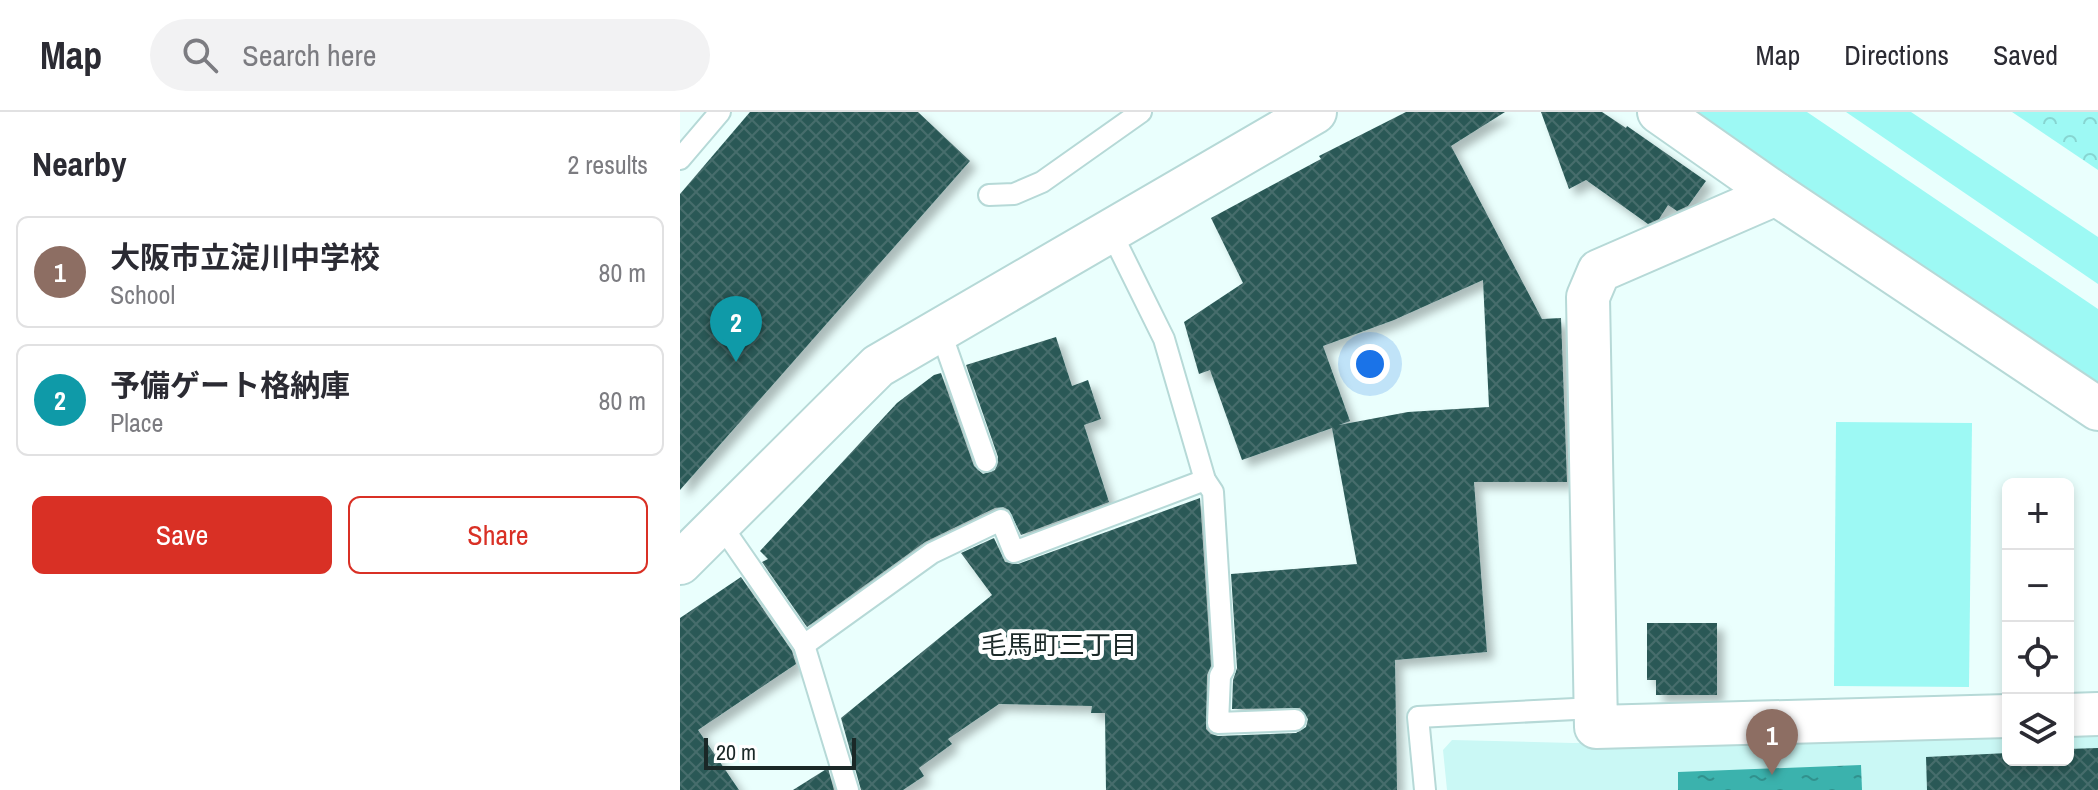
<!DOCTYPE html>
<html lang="en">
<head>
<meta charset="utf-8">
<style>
  :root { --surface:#fff; --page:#f2f2f3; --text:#2b2b33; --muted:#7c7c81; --line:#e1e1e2; --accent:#d93025 }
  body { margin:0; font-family:"Archivo Narrow","Noto Sans JP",sans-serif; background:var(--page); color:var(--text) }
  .controls { position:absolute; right:24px; bottom:24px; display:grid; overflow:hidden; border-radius:12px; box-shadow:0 4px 12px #0003 }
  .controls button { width:72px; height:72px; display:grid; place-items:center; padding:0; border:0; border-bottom:2px solid var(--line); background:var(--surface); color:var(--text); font:40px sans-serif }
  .scale { position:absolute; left:24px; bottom:20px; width:152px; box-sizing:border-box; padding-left:8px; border:4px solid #1a2827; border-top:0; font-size:22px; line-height:28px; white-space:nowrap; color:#1a2827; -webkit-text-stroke:6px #fff; paint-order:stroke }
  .you { position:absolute; left:690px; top:252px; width:28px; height:28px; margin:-20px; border:6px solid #fff; border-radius:50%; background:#1a73e8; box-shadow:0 0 0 12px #1a73e833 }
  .badge { display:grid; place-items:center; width:52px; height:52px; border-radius:50%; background:var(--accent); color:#fff; font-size:26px; font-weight:700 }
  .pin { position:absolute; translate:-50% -66px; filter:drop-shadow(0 2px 4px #0008) }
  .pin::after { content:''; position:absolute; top:42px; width:28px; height:24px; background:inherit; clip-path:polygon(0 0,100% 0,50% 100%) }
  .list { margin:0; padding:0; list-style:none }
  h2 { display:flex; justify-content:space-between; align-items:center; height:104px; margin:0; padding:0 32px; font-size:34px }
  h2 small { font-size:26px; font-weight:400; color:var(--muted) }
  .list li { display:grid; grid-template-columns:52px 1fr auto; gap:24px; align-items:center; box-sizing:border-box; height:112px; margin:0 16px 16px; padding:0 16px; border:2px solid var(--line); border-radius:12px }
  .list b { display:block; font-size:30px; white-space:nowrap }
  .list p { margin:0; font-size:26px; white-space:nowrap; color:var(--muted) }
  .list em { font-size:26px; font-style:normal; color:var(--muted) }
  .actions { display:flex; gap:16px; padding:24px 32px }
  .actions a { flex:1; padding:18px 0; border:2px solid var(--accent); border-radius:12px; text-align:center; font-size:28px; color:var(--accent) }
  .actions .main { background:var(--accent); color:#fff }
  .icon { flex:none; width:44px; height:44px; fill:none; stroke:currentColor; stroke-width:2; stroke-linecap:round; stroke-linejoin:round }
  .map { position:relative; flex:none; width:1418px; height:678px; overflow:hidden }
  header { display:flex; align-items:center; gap:48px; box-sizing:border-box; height:112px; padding:0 40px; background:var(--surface); border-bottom:2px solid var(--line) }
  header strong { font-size:38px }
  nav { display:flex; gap:44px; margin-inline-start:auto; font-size:28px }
  .search { width:560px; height:72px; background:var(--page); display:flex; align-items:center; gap:20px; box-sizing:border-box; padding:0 28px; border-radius:44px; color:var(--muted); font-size:30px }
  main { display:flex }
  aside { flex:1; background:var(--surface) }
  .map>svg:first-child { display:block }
  .built { fill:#caf8f5 }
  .grass { fill:#9df9f4 }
  .park { fill:url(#park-crowns) }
  .water { fill:url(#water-ripples) }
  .building { fill:url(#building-cross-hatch); fill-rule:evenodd; filter:url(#shadow) }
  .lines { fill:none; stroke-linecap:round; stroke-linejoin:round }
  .service-casing { stroke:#b6d9d7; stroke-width:24 }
  .minor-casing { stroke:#b6d9d7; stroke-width:46 }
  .service { stroke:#fff; stroke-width:20 }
  .minor { stroke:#fff; stroke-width:42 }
  .labels { text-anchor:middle; stroke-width:8; stroke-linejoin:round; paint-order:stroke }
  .neighbourhood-label { font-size:26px; fill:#1a2827; stroke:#fff }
</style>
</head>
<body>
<header>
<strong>Map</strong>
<div class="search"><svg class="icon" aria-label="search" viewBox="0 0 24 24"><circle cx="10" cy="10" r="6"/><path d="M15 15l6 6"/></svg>Search here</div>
<nav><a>Map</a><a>Directions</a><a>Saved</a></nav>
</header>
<main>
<aside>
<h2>Nearby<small>2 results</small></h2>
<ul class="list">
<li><span class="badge" style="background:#8d6e63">1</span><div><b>大阪市立淀川中学校</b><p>School</p></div><em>80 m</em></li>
<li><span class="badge" style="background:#0f9aa8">2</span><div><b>予備ゲート格納庫</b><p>Place</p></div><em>80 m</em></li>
</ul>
<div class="actions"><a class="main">Save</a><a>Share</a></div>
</aside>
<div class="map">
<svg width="1418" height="678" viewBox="0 0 1418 678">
  <defs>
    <pattern id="park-crowns" width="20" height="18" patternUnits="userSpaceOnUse" patternTransform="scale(2)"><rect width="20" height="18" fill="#9df9f4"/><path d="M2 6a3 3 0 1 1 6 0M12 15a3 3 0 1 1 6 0" fill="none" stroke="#87d5d1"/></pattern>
    <pattern id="water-ripples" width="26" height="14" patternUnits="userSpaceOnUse" patternTransform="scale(2)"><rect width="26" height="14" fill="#3bb2ad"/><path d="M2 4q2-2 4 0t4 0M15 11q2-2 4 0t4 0" fill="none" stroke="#31918d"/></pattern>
    <pattern id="building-cross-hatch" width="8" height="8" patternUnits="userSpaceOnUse" patternTransform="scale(2)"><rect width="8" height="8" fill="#2a5957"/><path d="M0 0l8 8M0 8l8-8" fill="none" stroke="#476d6c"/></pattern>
    <filter id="shadow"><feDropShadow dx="7" dy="7" stdDeviation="4" flood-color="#0004"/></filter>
  </defs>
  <rect width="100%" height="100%" fill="#eafffd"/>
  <polygon class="built" points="1418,618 1418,678 767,678 763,638 772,628 893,631 1328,620 1328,648 1388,648 1388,619"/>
  <g class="grass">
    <polygon points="1013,0 1127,0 1418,197 1418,274"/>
    <polygon points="1166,0 1231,0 1418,125 1418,172"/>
    <polygon points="1156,310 1292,311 1289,575 1154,574"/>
  </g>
  <polygon class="park" points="1332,0 1418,0 1418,58"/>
  <polygon class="water" points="1181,653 1182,678 998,678 998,660"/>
  <g class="building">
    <polygon points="70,0 238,0 290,49 0,378 0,82"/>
    <path d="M726,0h99l-54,34 91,173 19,-1 6,164h-93l13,170 -92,8 2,130h-291l-1,-77h-14l1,-7 -93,-2 -51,35 4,5 -33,24 5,8 -21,14h-42l-20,-72 151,-123 -31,-42 33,-15 11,24 13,2 182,-66 11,168 -4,9 -1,54 5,5 7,2 78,-3 10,-6 2,-8 -8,-11 -68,1 1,-29 4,-12 -6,-94 126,-10 -25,-136 -90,32 -32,-90 -11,4 -15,-52 59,-39 -32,-65 110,-59 -2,-3zM803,168l6,127 -81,5 -69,13 11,-4 -27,-75 71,-26z"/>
    <polygon points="861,0 922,0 946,16 947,14 1026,69 1008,94 997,99 988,93 979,107 968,112 906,68 889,77"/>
    <polygon points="376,225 392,274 408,268 421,307 404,313 429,390 341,423 329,398 323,395 315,396 245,430 127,515 82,450 88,447 80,439 217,291 254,263 261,261 294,354 303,362 315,358 318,345 286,253"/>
    <polygon points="61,465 112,539 116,552 18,618 59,678 0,678 0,506"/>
    <polygon points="967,511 1037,511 1037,583 976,583 976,568 967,568"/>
    <polygon points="1418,636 1418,678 1247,678 1246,645 1328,641 1328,648 1388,648 1388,637"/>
    <polygon points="148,656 154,678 113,678"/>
  </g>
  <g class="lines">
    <g class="service-casing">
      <g id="service">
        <polyline points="0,47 40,0"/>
        <polyline points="309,83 334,82 362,70 461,0"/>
        <polyline points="431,120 484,227 525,368 533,380 544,557 540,564 538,611 615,608"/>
        <polyline points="260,218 306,349"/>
        <polyline points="41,413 124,533 168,678"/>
        <polyline points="124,533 252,441 321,408 334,440 525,368"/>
        <polyline points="745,678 738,605 915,596"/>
      </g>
    </g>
    <g class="minor-casing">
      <g id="minor">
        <polyline points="979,0 1096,82 1418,297"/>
        <polyline points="1096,82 919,159 908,185 916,615 1328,604"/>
        <polyline points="0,451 198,254 635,0"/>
        <polyline points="1388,603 1418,602"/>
      </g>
    </g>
    <use href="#service" class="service"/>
    <use href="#minor" class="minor"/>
  </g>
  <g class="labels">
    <g class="neighbourhood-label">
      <text x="379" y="542">毛馬町三丁目</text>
    </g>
  </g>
</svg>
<div class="controls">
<button>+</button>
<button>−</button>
<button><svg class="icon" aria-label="locate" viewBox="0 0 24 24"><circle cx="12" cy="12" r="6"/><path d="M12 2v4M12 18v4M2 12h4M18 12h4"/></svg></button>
<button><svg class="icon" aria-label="layers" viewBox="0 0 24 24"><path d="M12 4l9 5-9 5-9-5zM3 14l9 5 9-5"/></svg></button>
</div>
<div class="scale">20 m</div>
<div class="you"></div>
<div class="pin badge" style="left:1092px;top:663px;background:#8d6e63">1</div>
<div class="pin badge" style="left:56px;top:250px;background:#0f9aa8">2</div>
</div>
</main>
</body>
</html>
